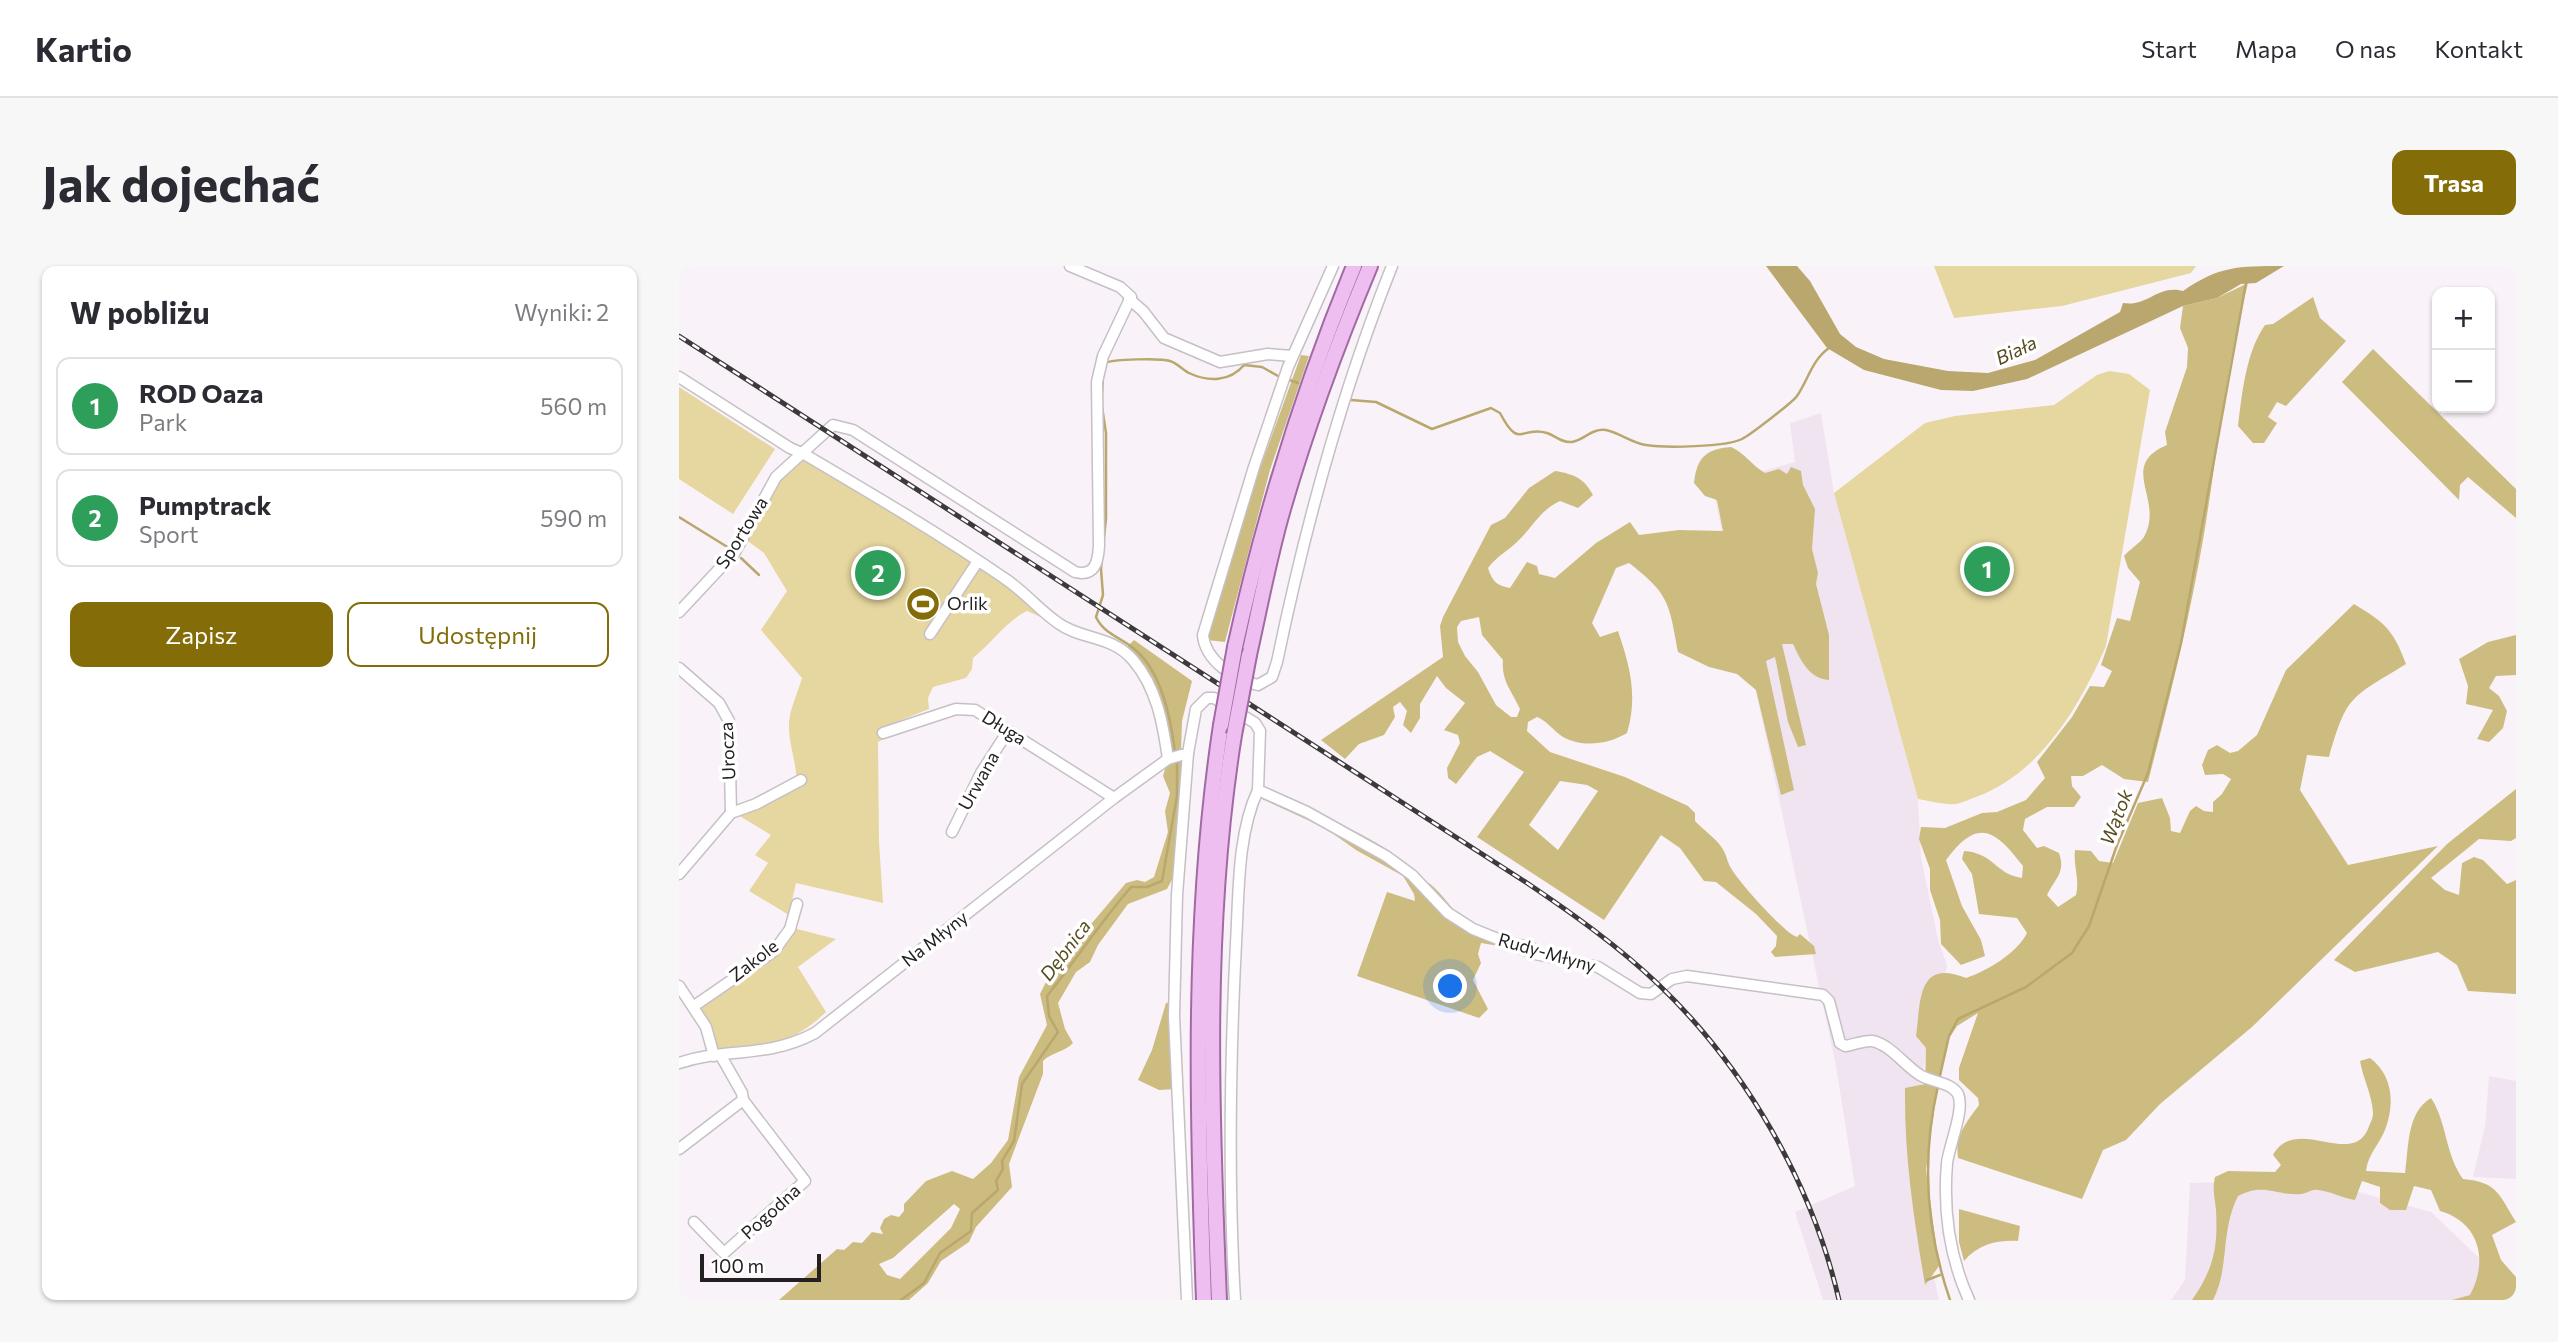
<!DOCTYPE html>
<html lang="pl">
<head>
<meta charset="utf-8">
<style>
  :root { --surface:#fff; --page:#f7f7f7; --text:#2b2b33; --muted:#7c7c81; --line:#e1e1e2; --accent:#846c08 }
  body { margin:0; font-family:Commissioner,sans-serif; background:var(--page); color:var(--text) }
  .controls { position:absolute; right:21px; top:21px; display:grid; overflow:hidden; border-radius:14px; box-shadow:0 2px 5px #0004 }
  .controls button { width:63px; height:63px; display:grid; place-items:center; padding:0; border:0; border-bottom:2px solid var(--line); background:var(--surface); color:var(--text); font:35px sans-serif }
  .scale { position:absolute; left:21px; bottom:18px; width:121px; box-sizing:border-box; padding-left:7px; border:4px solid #232022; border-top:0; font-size:19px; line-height:24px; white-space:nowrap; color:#232022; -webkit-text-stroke:5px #fff; paint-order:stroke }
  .you { position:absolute; left:772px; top:721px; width:24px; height:24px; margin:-18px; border:5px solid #fff; border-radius:50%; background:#1a73e8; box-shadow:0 0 0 10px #1a73e833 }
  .badge { display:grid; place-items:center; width:46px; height:46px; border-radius:50%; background:var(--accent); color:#fff; font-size:23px; font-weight:700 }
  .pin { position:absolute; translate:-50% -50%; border:4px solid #fff; box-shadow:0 2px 7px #0006 }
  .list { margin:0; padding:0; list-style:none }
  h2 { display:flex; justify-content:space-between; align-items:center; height:91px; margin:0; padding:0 28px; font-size:30px }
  h2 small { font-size:23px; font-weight:400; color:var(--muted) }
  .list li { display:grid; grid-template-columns:46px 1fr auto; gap:21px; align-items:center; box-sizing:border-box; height:98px; margin:0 14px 14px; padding:0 14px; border:2px solid var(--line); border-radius:14px }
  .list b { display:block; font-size:26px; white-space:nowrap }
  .list p { margin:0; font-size:23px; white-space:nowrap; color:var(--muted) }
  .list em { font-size:23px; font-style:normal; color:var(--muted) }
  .actions { display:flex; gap:14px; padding:21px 28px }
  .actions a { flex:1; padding:16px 0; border:2px solid var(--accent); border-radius:14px; text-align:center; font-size:24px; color:var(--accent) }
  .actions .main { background:var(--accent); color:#fff }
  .map { position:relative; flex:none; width:1837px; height:1034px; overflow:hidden; border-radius:14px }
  header { display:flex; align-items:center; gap:42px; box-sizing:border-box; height:98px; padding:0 35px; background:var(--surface); border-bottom:2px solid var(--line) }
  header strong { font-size:33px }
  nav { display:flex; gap:38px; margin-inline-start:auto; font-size:24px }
  .intro { display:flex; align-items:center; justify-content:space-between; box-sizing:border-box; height:168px; padding:0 42px }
  h1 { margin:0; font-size:49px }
  .button { padding:18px 32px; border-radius:14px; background:var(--accent); color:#fff; font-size:24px; font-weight:700 }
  main { display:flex; gap:42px; padding:0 42px }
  aside { flex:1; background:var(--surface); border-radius:14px; box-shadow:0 2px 5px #0004 }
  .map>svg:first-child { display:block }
  .built { fill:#f0e4f0 }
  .green { fill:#e6d69f }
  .forest { fill:#cdbc80; fill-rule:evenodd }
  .water { fill:#b9a76d }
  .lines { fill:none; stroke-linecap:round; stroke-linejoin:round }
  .stream { stroke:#b9a76d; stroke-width:2.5 }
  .street-casing { stroke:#c5c0c5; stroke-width:13 }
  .primary-casing { stroke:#a16aa2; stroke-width:18 }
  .street { stroke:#fff; stroke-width:10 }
  .primary { stroke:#efbef1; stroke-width:14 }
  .rail-casing { stroke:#3d3a3c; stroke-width:5 }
  .rail { stroke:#fff; stroke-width:2.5; stroke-dasharray:8; stroke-linecap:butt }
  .primary-bridge-casing { stroke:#a16aa2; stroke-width:18; stroke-linecap:butt }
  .primary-bridge { stroke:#efbef1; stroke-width:14 }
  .labels { text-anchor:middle; stroke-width:7; stroke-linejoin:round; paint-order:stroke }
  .street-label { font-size:18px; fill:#232022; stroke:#fff }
  .poi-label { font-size:18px; fill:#232022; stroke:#fff; text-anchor:start }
  .water-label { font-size:19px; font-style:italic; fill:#584b1e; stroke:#fff }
</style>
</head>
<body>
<header>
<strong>Kartio</strong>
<nav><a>Start</a><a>Mapa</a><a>O nas</a><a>Kontakt</a></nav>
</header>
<div class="intro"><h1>Jak dojechać</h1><a class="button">Trasa</a></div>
<main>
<aside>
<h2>W pobliżu<small>Wyniki: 2</small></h2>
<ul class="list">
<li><span class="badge" style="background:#2e9e5b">1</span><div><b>ROD Oaza</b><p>Park</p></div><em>560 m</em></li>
<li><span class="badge" style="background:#2e9e5b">2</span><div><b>Pumptrack</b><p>Sport</p></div><em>590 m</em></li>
</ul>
<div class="actions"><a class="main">Zapisz</a><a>Udostępnij</a></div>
</aside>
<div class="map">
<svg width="1837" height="1034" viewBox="0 0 1837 1034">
  <rect width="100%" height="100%" fill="#f9f3f9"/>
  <g class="built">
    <polygon points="1142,147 1155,227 1239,533 1242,591 1259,674 1268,699 1263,729 1252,760 1242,818 1234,912 1260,1034 1144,1034 1116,946 1176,920 1157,800 1033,219 1116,196 1111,157"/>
    <polygon points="1810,810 1837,815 1837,913 1794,911 1806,860"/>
    <polygon points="1636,914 1752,946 1837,1027 1837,1034 1492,1034 1506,1014 1511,917"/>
  </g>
  <g class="green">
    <polygon points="1255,0 1517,0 1512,7 1383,40 1275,52"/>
    <path d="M1430,105l20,3 21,16 -44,256c-27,61 -65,127 -130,151 -6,2 -14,6 -20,7 -12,1 -26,-3 -38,-5l-84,-306 91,-70 30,-7 99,-11 43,-30z"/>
    <polygon points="0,121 96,183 54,248 0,213"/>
    <path d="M124,193l17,5 170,107 62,51 -25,-11c-20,9 -36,33 -54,47l-1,11 -6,9 -33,9 -5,11 1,11 -40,16 3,10 -14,7 1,100 4,61 -87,-20 -7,32 -40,-24 19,-28 -13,-8 16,-20 -33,-20 58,-25c3,-24 -8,-44 -7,-67 1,-15 9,-31 13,-45l-41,-48 26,-39 -23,-38 -19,-14 38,-65z"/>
    <path d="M118,663l39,10 -38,28 28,45c-37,35 -62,34 -110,39l-16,-39 2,-10 78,-53z"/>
  </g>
  <g class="forest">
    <path d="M1569,17c-22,82 -30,167 -44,251 -14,84 -35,166 -56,248l-24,-3 -22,-14 -19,11h-12l1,10 9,11 -7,10h-27l-22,12 -2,11 14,18 7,-2 15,7c7,20 -4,25 -12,42l11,12 18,-12c4,-16 -3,-29 -1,-45l16,1 8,10 14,2 25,-60 24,-5 8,20 1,13 9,2 10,-22 6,-5 8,5 9,1v-10l9,-8 9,-15 -8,-5 -18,1 -3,-10 6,-15 9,-5 13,8 8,-2 19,-16 29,-65 68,-66c31,19 39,25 52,60 -55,34 -59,30 -77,93l-22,-2 -7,35 48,75 90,-19 -186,181 -92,77 -34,36 -23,10 -21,49 -124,-41c-3,-23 8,-35 21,-53l-1,-7 -19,-18v-12l19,-55 -21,13 -9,14 -10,42 -12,88 13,96 -14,19c-11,-66 -21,-129 -20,-197l20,-4 1,-36 -10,-12c5,-33 0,-78 50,-58 21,-7 51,-25 61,-45l-10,-15 -38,-4 -7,-40 -10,-15 2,-8c30,2 31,23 58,27l1,-12c-29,-38 -46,-48 -77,-6l16,46 19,34 4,16 -24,9 -20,-21 -1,-24 -10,-30v-21l-11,-30 2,-12 24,1 37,-15 15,-1 29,-12 19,-22 -8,-16 35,-45 18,-31 14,1 8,-16 -11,-6 16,-47 13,3 10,-39 -12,-14 -4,-12c5,-6 16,-13 20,-19 21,-37 -27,-71 23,-92l-2,-13 22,-65 1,-19 -8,-20 3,-22 34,-8z"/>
    <path d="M1634,31l7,21 26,23 -60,65 -9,-4 -9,15 9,6 -13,20h-11l-15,-17c4,-33 8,-74 27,-101l8,-1z"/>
    <polygon points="1694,83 1837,223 1837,252 1789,211 1781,219 1780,234 1663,116"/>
    <polygon points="622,89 630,90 591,204 546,376 528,374 558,266"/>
    <path d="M1052,181c14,6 20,18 34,26l14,-4 8,5 4,-7 10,4 2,14 12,24 -3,40 6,24 -2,11 13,51v45c-20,-1 -29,-21 -36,-36h-11l24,101 -8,2 -10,-25 -13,-65 -9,4 28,129 -13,5 -25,-105 -19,-16 -28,-7 -31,-15c-9,-50 -9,-58 -49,-89l-13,5 -24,55 8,14 18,-6c12,35 20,66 9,102 -18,11 -44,15 -64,4 -10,-6 -14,-15 -26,-20l-9,5 -1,9 23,21 75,25 63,29 7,7v8c8,9 21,17 27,27 5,7 5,14 9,20 7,13 53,65 66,69l3,-3 14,12 2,8 -41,3 -4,-5 5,-6 1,-10 -21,-22 -40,-32 -12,-1 -24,-33 -19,-13 -57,85 -127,-83 47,-65 -34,-21 -13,6 -21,27 -8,-6 -1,-10 13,-25 -2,-8 -14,-5 21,-27 -19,-15 -9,-12 -17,28v14l-9,15 -8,-8 4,-14 -7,-9 -7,5 2,10 -11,18 -25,9 -14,15 -24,-19 122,-83 -3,-31 3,-9 48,-92 14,-7 24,-30 26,-17c19,3 29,7 38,24l-15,13 -18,-7c-20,9 -27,26 -42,40 -10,10 -21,15 -30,27 4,13 9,18 22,20l17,-26 10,4 2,8 16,4 41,-35 34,-21 9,13 40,-5 44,1 -6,-31 -12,-4 -11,-13c3,-25 11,-34 37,-36zM800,351l3,18 21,25c-2,21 9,31 17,49l-3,8h-6l-15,-12 -18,-33 -13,-16 -7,-14 -1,-15 4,-6zM881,515l27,4 11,6 -40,59 -29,-25z"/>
    <polygon points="1837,369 1837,409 1817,410 1810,422 1820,430 1828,445 1824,462 1810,476 1798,473 1814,444 1787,438 1789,420 1780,393 1809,376"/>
    <polygon points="455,374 513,415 503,455 502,485 491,485 487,462 448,381"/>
    <path d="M502,495l4,4 -11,111 -7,13 -39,15 -30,41 -8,17 -14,10 -18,31 7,26 8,14c-8,9 -21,9 -30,18v13l-34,90 3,23 -36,40 -7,15 -28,19 -13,22 -19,17h-130l58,-51 7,1 9,-8 9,1 10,-11 11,2 -3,-6 4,-9 7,-4 8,2 5,-6v-7l22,-23 26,-10 21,8 18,-16 17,-23 11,-63 28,-52 -7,-31 12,-24 74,-87 11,-3 8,2 9,-5 14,-45 -3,-21 5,-18 -7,-17 3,-10zM275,938l6,5 -9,19 -51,51 -13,-4 -8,-11 14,-6z"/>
    <polygon points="1837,523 1837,572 1832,575 1800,573 1752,612 1766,624 1780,629 1783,597 1795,591 1804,594 1828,618 1837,614 1837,728 1789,725 1778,699 1759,686 1676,706 1655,694 1768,578"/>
    <path d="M586,528c49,19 101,37 142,70l1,7 14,15 7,-3c13,10 21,25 34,35 20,15 50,17 73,25l6,10 -61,-10 -3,11 3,9 -8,17 15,29 -9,9 -122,-42 30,-84 28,9 -1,-7 -11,-18 -47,-26 -31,-22 -63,-29z"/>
    <polygon points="495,736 497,823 480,824 459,814 473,784 487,737"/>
    <path d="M1691,792c23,17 25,46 15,72 -6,15 -17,24 -19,41l39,2c4,-25 1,-60 26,-75 16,24 14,56 32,81 35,3 36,16 53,43l-24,13 9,25 15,17v23h-64l18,-5c19,-35 9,-73 -30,-84l-9,-21 -17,-4 -8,24h-16l-10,-7v-16l-18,-6 -7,19c-13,-2 -25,-9 -37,-10 -5,-1 -11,3 -16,4 -27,2 -37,-12 -64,2 -18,36 -8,71 -25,104h-21c22,-32 26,-52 24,-90 -1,-12 -4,-20 -1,-33l13,-6 47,1 6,-7 -8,-10c23,-41 78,13 95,-26 2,-6 5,-10 5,-16 -1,-19 -10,-34 -13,-52z"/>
    <path d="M1280,943l61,17 -2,15c-21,-1 -39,3 -54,20l-5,-19z"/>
  </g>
  <path class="water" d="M1087,0h31l13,15 30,53 16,13 28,12 64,12 40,2 47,-13 85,-48 3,-9c25,4 35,-19 60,-12 36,-25 55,-25 101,-25l-28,17 -15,1 -24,14 -34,8 -156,73 -54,12 -32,-1 -77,-20 -37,-22z"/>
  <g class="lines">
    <g class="stream">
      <path d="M426,97c8,-4 56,-5 65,-2 7,2 13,9 19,12 19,9 41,9 55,-8l18,2 16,9"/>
      <polyline points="608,113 619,117"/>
      <polyline points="423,127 424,110"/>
      <path d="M672,134l25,2 56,27 59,-21 9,5c20,38 20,12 47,20 9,3 14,10 25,9 12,-2 20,-14 34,-12 14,3 26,13 40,15 19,3 80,2 96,-6 8,-4 51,-37 55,-43 11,-16 15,-36 32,-48"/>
      <path d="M423,141l4,26v85l-5,51 2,26 -7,22c8,17 24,20 37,31 29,22 38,71 42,105"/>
      <polyline points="0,251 50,282"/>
      <polyline points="62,292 80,309"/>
      <polyline points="1260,814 1270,770 1279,753 1347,721 1393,687 1410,660 1438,579 1469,507 1502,377 1567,17"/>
      <path d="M1259,820c-17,73 -12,144 12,214"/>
      <polyline points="1248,1014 1261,1009"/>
      <path d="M222,1034l23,-17 16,-30 31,-22 1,-18 26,-23 -2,-9 7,-12 -1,-8 12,-20 8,-57 36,-52 -9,-16 -2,-20c28,-35 53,-73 84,-109h16l15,-6 15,-85v-36"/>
    </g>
    <g class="street-casing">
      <g id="street">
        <path d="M654,0l-45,101 -34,100 -51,168c2,25 31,45 55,50l14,-8 5,-15c28,-135 64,-268 115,-396"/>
        <polyline points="450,33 464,45 485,72 541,96 589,88 613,90"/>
        <path d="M0,111l111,71 14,6c68,40 136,80 200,124 20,13 35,32 54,45 23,17 54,12 75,37 24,28 30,64 35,99"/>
        <path d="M0,346l56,-60 41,-75 57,-52 20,5 222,142c20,5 23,-10 24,-26l-2,-164 6,-26 28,-59 -11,-10 -50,-21"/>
        <polyline points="251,368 299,295"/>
        <polyline points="0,402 40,437 50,455 52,547"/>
        <polyline points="204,467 277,443 296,444 435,532"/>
        <polyline points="273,566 302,507 329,465"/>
        <polyline points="0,608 52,547 77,538 122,514"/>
        <polyline points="0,720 27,761 35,790"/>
        <polyline points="15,740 95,685 111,663 118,638"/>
        <path d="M0,797c47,-16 87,-4 136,-30l299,-235 54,-39 20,-6 8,-44 11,-11h7l41,25 5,8 -2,59 49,22 79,44 26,19 36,38 25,16 62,25 63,13 42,26 11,1 21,-15 15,-3 136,19 6,6 11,42 5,3c8,-1 19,-6 27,-5 18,3 33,25 48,34 11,7 31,7 38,19 7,15 -9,52 -11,69 -4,48 2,93 22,137"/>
        <polyline points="0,883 64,834 63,827 42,790"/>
        <polyline points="15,956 45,987 126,915 64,834"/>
        <polyline points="508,1034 495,750 498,629 509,487"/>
        <path d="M556,1034c-7,-119 -5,-238 1,-357 3,-49 1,-108 22,-153"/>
      </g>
    </g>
    <g class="primary-casing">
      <g id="primary">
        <path d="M556,381c29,-131 68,-257 119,-381"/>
        <path d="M570,389c11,-49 20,-98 34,-146 24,-83 54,-164 87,-243"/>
        <path d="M525,1034c-7,-193 -12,-383 17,-575"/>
        <path d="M540,1034c-8,-189 -15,-378 15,-565"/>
      </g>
    </g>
    <use href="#street" class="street"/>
    <use href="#primary" class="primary"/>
    <g class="rail-casing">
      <path id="rail" d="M0,70l848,547c46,31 91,63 131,101 87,83 154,199 181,316"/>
    </g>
    <use href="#rail" class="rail"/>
    <g class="primary-bridge-casing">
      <g id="primary-bridge">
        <polyline points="542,459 556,381"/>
        <polyline points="555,469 570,389"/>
      </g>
    </g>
    <use href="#primary-bridge" class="primary-bridge"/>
  </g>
  <defs>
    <g id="stadium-disc" transform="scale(1.75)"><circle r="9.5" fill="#846c08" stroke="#fff"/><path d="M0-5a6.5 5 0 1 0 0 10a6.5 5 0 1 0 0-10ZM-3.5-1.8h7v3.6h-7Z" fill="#fff"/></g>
  </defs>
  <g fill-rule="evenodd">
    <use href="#stadium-disc" x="244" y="338"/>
  </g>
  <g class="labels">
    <g class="street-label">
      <text transform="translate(63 267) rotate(-58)" y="6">Sportowa</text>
      <text transform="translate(325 462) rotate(32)" y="6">Długa</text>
      <text transform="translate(49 485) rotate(-93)" y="6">Urocza</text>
      <text transform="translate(300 515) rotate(-61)" y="6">Urwana</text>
      <text transform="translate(256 673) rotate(-38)" y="6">Na Młyny</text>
      <text transform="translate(868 687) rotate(16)" y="6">Rudy-Młyny</text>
      <text transform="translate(75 695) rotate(-38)" y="6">Zakole</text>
      <text transform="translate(92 946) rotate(-42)" y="6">Pogodna</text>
    </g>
    <g class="poi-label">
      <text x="268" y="344">Orlik</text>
    </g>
    <g class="water-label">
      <text transform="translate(1337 84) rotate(-25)" y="7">Biała</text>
      <text transform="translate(1437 551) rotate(-69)" y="7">Wątok</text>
      <text transform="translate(386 684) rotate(-53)" y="7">Dębnica</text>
    </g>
  </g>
</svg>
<div class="controls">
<button>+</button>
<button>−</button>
</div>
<div class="scale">100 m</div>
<div class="you"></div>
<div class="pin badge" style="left:1308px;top:303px;background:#2e9e5b">1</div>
<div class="pin badge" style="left:199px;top:307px;background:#2e9e5b">2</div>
</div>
</main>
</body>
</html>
